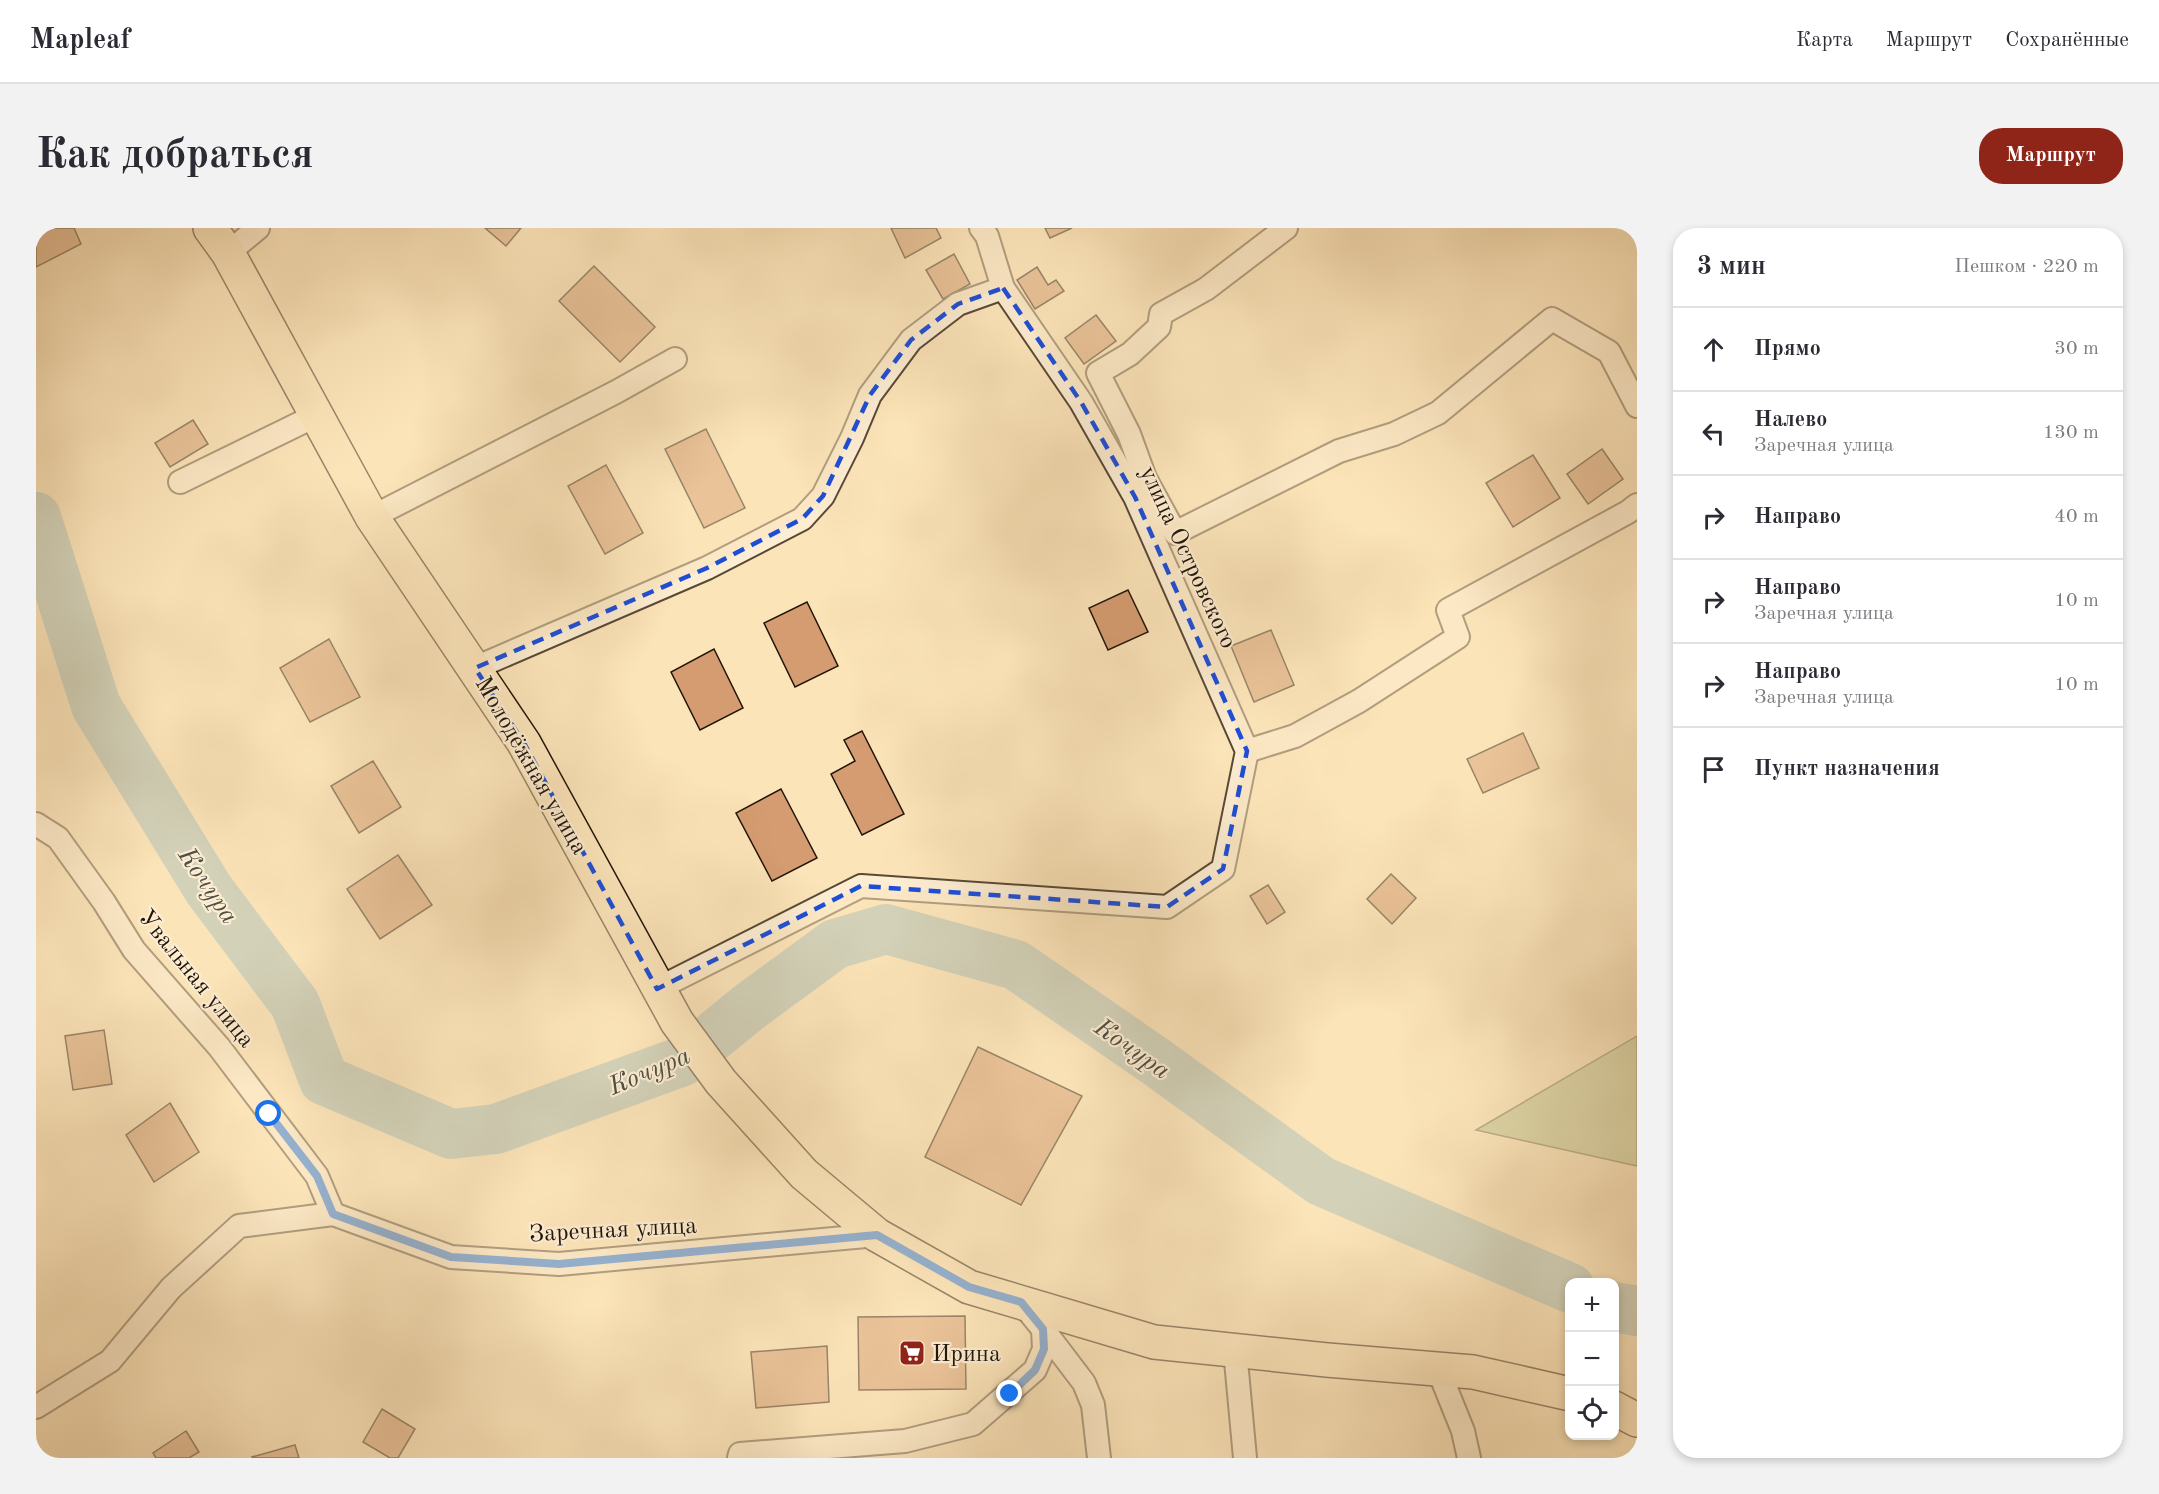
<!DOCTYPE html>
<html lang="ru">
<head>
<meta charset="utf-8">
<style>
  :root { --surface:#fff; --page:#f2f2f3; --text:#2b2b33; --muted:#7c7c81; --line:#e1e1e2; --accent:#8f2418 }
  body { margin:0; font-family:"Old Standard TT",serif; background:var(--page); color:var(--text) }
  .controls { position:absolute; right:18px; bottom:18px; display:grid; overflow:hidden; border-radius:12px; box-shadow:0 3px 9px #0003 }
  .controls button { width:54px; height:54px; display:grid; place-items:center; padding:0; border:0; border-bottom:2px solid var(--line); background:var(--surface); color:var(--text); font:30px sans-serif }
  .stop { position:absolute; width:18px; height:18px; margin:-14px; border:4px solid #1a73e8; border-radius:50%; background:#fff }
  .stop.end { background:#1a73e8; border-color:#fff; box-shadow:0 2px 6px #0008 }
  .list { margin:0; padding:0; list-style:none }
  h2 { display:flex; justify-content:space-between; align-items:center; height:78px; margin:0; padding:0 24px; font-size:26px }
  h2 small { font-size:20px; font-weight:400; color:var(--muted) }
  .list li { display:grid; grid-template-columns:39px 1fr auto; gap:18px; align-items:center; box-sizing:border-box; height:84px; padding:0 24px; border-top:2px solid var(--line) }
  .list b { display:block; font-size:22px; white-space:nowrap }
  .list p { margin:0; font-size:20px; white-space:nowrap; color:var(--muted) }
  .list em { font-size:20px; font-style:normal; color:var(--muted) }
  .icon { flex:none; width:33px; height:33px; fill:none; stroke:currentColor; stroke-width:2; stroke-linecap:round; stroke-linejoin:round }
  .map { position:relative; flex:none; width:1601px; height:1230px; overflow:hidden; border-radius:24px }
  header { display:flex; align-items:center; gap:36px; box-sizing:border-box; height:84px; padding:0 30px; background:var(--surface); border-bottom:2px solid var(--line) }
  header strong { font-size:28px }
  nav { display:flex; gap:33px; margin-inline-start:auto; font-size:21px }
  .intro { display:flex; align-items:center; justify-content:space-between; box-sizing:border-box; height:144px; padding:0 36px }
  h1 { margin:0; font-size:42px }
  .button { padding:15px 27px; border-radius:24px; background:var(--accent); color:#fff; font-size:21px; font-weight:700 }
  main { display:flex; gap:36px; padding:0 36px }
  aside { flex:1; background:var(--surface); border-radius:24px; box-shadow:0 3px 9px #0003 }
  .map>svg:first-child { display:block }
  .green { fill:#bdc591; stroke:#6f6d4d; stroke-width:1.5 }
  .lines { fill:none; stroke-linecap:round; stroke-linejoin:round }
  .river { stroke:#a3bcb9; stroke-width:50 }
  .building { fill:#d69c71; stroke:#211509; stroke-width:1.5 }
  .minor-casing { stroke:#584935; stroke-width:26 }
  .primary-casing { stroke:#211509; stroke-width:36 }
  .minor { stroke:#fdedd2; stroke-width:22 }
  .primary { stroke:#fce4b9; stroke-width:33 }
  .route { stroke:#1a73e8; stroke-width:8 }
  .marked { fill:none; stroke:#1d4ed8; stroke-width:4.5; stroke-dasharray:12 8; stroke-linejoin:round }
  .labels { text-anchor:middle; stroke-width:4.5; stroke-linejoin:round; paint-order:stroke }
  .street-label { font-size:24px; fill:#211509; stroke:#fdedd2 }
  .poi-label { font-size:24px; fill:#211509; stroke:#fdedd2; text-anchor:start }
  .water-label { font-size:26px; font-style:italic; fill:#4e4f47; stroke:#fdedd2 }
</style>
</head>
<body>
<header>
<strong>Mapleaf</strong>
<nav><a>Карта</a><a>Маршрут</a><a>Сохранённые</a></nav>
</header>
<div class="intro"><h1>Как добраться</h1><a class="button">Маршрут</a></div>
<main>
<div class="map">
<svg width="1601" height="1230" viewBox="0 0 1601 1230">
  <rect width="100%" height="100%" fill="#fce4b9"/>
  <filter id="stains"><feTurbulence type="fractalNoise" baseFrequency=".00333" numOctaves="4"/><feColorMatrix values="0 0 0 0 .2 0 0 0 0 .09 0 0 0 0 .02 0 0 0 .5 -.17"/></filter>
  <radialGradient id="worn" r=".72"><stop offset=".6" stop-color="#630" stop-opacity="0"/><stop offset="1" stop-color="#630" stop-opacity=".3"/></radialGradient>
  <polygon class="green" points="1601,808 1601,938 1440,902"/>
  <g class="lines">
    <g class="river">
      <polyline points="0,289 60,478 173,662 259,776 288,852 415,906 460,901 647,833 713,779 799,716 850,701 980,737 1119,833 1285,953 1534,1060"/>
      <polyline points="1578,1079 1601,1083"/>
    </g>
  </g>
  <g class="building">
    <polygon points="0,0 38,0 45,16 0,39"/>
    <polygon points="449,0 485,0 470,18"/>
    <polygon points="855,0 900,0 905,10 869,30"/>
    <polygon points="1009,0 1036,0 1014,10"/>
    <polygon points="918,26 934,56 907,71 890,42"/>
    <polygon points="558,38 619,99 584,134 523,73"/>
    <polygon points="1001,39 1012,57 1020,52 1028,63 999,81 981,52"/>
    <polygon points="1060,87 1080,113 1048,136 1029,110"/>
    <polygon points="157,192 172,216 134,239 119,215"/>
    <polygon points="670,201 709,280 668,300 629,221"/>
    <polygon points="1566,221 1587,251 1552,276 1531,246"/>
    <polygon points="1497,227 1524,270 1477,299 1450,255"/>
    <polygon points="570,237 607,305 569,326 532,258"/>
    <polygon points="1092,362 1112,404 1072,422 1053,380"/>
    <polygon points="771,374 802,438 759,459 728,395"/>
    <polygon points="1235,402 1258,457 1218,474 1195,418"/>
    <polygon points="293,411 324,469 274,494 244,440"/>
    <polygon points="678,421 707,480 664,502 635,444"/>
    <polygon points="826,503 868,586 826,607 795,546 819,533 808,512"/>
    <polygon points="1487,505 1503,540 1447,565 1431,531"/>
    <polygon points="337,533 365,579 323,605 295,558"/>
    <polygon points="745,561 781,630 736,653 700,585"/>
    <polygon points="362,627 396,677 344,711 311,661"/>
    <polygon points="1355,646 1380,670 1356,696 1331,671"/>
    <polygon points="1232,657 1249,684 1231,696 1214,668"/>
    <polygon points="68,802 76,856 37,862 29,808"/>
    <polygon points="942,819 1046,868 985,977 889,929"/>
    <polygon points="134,875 163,924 118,954 90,907"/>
    <polygon points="929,1088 930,1161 823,1162 822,1089"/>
    <polygon points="791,1118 793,1174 720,1180 715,1124"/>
    <polygon points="346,1181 379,1201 362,1230 354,1230 327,1214"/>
    <polygon points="150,1203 163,1224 153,1230 120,1230 117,1225"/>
    <polygon points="259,1217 263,1230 217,1230 216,1229"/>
  </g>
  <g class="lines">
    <g class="minor-casing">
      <g id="minor">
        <polyline points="1250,0 1170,61 1125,86 1123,99 1094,126 1062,145 1093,206 1109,250 1139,305 1303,223 1358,206 1402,185 1516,91 1573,124 1601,178"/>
        <polyline points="192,25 222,0"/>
        <polyline points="144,254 281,187"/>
        <polyline points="336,289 580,164 639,131"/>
        <polyline points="439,440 671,340 766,291 787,268 816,210 834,167 875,112 922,76 967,60"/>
        <polyline points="1211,523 1259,508 1323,473 1422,409 1412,382 1592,284 1601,277"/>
        <polyline points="0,596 22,610 68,674 98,722 183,819 281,948 297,986"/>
        <polyline points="621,761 825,658 1131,679 1187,641 1211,523 1099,269 1045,174 967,60 951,8 945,0"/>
        <polyline points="1007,1101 1048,1155 1057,1177 1063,1230"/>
        <polyline points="1199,1122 1209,1230"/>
        <polyline points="1402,1141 1427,1203 1433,1230"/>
        <polyline points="0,1179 74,1133 135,1060 203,998 297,986 415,1029 523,1036 841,1007"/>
        <polyline points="703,1230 704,1226 869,1213 937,1196 999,1142 1008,1121 1007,1101 985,1074"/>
      </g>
    </g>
    <g class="primary-casing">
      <g id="primary">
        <polyline points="174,0 192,25 336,289 488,515 641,794 685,854 768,946 841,1007 933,1059 1118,1114 1291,1132 1437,1144 1534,1166"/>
        <polyline points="1578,1180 1601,1192"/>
      </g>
    </g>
    <use href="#minor" class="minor"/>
    <use href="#primary" class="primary"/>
  </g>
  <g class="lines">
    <polyline class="route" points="233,886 281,948 297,986 415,1029 523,1036 841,1007 933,1059 985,1074 1007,1101 1008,1121 999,1142 974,1166"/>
  </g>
  <path d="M0 0H1601V1230H0ZM967,60l78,114 54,95 112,254 -24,118 -56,38 -306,-21 -204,103 -133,-246 -49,-75 232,-100 95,-49 21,-23 47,-101 41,-55 47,-36z" fill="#fce4b9" fill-opacity=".55" fill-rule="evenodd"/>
  <path class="marked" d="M967,60l78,114 54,95 112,254 -24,118 -56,38 -306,-21 -204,103 -133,-246 -49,-75 232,-100 95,-49 21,-23 47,-101 41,-55 47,-36z"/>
  <defs>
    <g id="supermarket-square" transform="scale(1.35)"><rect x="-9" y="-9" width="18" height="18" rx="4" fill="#8f2418" stroke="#fdedd2"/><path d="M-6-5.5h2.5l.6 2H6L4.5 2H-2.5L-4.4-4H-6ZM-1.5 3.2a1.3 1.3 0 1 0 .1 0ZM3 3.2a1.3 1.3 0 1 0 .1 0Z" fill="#fff"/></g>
  </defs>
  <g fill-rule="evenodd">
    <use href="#supermarket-square" x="876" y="1125"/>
  </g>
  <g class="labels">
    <g class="street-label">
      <text transform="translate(1153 329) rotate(65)" y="8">улица Островского</text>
      <text transform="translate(496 537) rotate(60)" y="8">Молодёжная улица</text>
      <text transform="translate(161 750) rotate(51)" y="8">Увальная улица</text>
      <text transform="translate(577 1001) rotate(-3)" y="8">Заречная улица</text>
    </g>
    <g class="poi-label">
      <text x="896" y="1133">Ирина</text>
    </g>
    <g class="water-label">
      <text transform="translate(173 657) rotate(56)" y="9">Кочура</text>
      <text transform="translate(1097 820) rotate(35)" y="9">Кочура</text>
      <text transform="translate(613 842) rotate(-23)" y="9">Кочура</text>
    </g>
  </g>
  <rect width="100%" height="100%" filter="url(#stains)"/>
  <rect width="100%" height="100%" fill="url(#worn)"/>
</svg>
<div class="controls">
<button>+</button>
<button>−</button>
<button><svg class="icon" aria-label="locate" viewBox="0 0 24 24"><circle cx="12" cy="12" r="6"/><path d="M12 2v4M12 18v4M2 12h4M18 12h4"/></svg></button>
</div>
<div class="stop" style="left:233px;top:886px"></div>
<div class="stop end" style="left:974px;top:1166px"></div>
</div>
<aside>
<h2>3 мин<small>Пешком · 220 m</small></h2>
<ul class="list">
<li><svg class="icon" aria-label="ahead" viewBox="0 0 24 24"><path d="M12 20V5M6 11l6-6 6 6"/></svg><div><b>Прямо</b></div><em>30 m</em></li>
<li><svg class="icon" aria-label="left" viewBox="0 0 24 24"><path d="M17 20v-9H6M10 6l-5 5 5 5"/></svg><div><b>Налево</b><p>Заречная улица</p></div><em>130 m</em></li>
<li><svg class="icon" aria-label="right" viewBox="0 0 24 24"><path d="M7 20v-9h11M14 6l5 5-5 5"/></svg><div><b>Направо</b></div><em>40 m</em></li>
<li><svg class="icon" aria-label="right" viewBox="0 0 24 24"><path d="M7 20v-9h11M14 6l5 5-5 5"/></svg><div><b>Направо</b><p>Заречная улица</p></div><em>10 m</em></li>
<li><svg class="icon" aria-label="right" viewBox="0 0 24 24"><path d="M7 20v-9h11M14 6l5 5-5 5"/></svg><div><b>Направо</b><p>Заречная улица</p></div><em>10 m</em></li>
<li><svg class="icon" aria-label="arrive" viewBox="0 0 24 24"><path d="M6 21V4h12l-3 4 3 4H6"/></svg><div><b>Пункт назначения</b></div></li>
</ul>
</aside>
</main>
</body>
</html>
